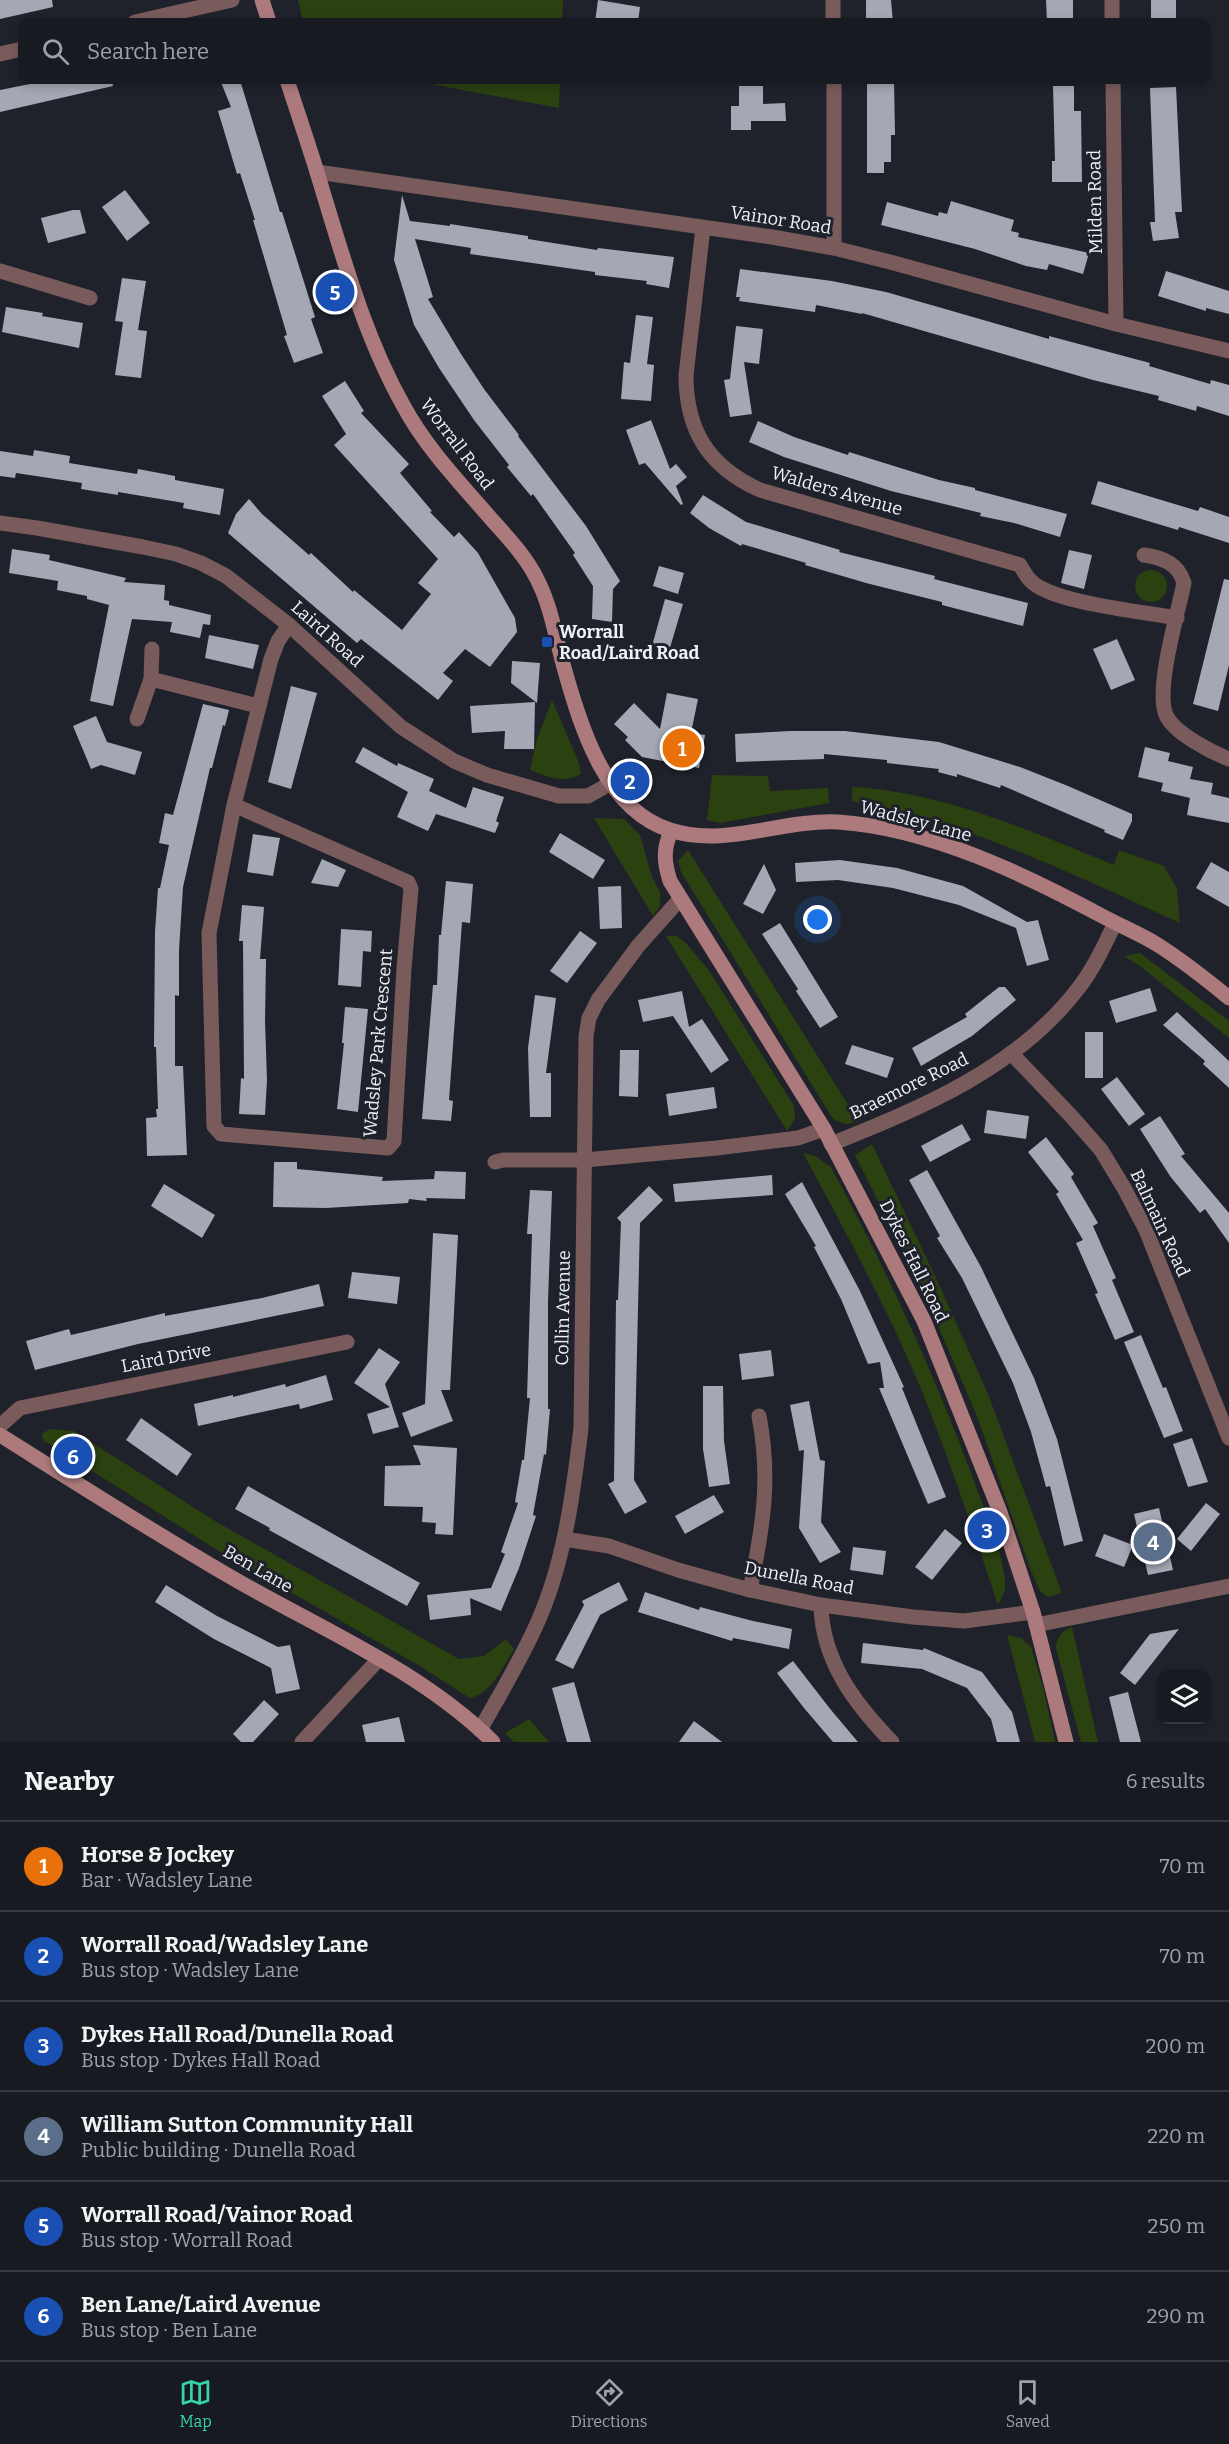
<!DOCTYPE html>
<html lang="en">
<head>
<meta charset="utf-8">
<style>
  :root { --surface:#171a20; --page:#24272d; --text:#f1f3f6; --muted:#9ea1a5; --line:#36383e; --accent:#34d4a8 }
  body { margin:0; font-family:Bitter,serif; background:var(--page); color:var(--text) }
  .controls { position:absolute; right:18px; bottom:18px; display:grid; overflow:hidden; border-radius:12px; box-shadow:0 3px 9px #0003 }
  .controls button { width:54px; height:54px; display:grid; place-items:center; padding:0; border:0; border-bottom:2px solid var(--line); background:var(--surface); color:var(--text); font:30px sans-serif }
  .you { position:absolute; left:818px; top:920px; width:21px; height:21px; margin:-15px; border:4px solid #fff; border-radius:50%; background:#1a73e8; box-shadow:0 0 0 9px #1a73e833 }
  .badge { display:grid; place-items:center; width:39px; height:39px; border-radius:50%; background:var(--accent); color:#fff; font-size:20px; font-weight:700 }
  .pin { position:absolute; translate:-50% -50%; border:3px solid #fff; box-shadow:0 2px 6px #0006 }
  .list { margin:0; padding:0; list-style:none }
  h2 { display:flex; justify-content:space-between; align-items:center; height:78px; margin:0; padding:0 24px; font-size:26px }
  h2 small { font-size:20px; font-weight:400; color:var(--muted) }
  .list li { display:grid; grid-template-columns:39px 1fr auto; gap:18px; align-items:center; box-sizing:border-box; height:90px; padding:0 24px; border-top:2px solid var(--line) }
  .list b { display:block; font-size:22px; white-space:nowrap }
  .list p { margin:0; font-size:20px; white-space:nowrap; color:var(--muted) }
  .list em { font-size:20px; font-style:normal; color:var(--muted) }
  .icon { flex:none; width:33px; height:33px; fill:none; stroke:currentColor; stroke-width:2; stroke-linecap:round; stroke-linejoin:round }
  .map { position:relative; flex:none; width:1229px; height:1742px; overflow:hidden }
  .search { position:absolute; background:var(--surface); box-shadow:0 3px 9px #0003; left:18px; right:18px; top:18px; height:66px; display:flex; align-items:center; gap:15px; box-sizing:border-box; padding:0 21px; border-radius:12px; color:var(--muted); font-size:22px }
  .sheet { height:618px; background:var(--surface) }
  nav { display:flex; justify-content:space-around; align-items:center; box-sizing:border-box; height:84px; border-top:2px solid var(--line); background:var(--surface); font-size:16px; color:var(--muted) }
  nav a { display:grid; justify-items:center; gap:3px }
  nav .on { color:var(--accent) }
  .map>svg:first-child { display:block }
  .green { fill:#2b4110 }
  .building { fill:#a4a8b4 }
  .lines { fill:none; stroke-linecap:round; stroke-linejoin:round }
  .street { stroke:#7a5b5c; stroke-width:15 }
  .secondary { stroke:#ac7a7c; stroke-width:15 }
  .transit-dot { fill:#1a4fb4; stroke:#1f222b; stroke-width:2 }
  .labels { text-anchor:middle; stroke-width:6; stroke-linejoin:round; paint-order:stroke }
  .street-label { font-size:18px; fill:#eff1f8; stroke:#1f222b }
  .poi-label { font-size:18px; font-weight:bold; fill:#eff1f8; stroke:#1f222b; text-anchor:start }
</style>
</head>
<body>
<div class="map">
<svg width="1229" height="1742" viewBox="0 0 1229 1742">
  <rect width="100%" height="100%" fill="#1f222b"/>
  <g class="green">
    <polygon points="298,0 563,0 562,22 303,22"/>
    <polygon points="409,80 560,80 559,108"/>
    <circle cx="1151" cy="586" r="16"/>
    <path d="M552,700l27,63 2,11c-18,10 -33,3 -51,-4l7,-31z"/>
    <polygon points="712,775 768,776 770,791 828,788 829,803 720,823 707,820"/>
    <path d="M852,787c92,5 178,44 262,78l5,-15 45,16 13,23 3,34c-82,-38 -166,-77 -253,-105 -24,-8 -50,-11 -75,-17z"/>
    <polygon points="594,818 624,819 640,835 652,877 660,892 660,906 653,916"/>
    <polygon points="688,850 859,1122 845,1124 833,1119 681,872 678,861"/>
    <polygon points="677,936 687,944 710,972 794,1106 795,1119 787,1131 666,936"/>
    <polygon points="1140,953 1229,1021 1229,1038 1140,966 1124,956"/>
    <polygon points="872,1144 936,1278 988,1394 1062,1593 1048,1597 1040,1591 1031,1571 977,1416 922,1289 855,1155"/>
    <path d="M803,1153l12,3 16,11c58,107 109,219 150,333 8,21 26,67 24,88 0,5 -5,12 -7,17 -26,-77 -51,-154 -82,-228 -33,-77 -73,-150 -113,-224z"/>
    <path d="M50,1429l24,2 141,90 244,138 25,-3 22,-17 8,10c-12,19 -21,43 -44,49l-52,-33 -196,-112 -179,-113 -1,-6z"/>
    <path d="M1072,1627l26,115h-17l-25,-94c1,-12 6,-17 16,-21z"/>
    <polygon points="1007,1635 1021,1638 1031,1647 1044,1691 1055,1742 1035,1742"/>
    <polygon points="529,1719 549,1742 514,1742 505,1733"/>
  </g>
  <g class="building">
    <polygon points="0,0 52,0 53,7 0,19"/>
    <polygon points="598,0 640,7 638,22 595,22"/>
    <polygon points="866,0 891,0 893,22 866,22"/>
    <polygon points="1046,0 1073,0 1073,22 1047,22"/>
    <rect x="1151" y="0" width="25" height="22"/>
    <polygon points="29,80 112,80 113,86 0,112 0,90 30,84"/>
    <polygon points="220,80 240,80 280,212 282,212 315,317 311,319 323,353 294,363 284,336 287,335 253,220 255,220 240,173 237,174 218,111 231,107"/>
    <polygon points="867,80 894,80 895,135 891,135 891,162 884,162 884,173 867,173"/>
    <polygon points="739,86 763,86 763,104 785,103 786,121 751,121 751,130 731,130 731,106 739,106"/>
    <polygon points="1053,86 1074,86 1074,111 1081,111 1082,182 1052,182 1052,161 1055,161"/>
    <polygon points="1176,87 1182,212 1175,212 1179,238 1153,241 1150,222 1155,222 1150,88"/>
    <polygon points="125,190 150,223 127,241 102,207"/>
    <polygon points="402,195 410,221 450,226 450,224 528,236 528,239 597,250 598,248 674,257 669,288 646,284 647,281 595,275 595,272 470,254 471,248 415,239 433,297 428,299 461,354 484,389 519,435 518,436 586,526 620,581 613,589 612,622 592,619 593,586 573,555 575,553 533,494 531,496 507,467 509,465 474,420 439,368 414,325 394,260"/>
    <polygon points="951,201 1014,220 1011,231 1019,233 1018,237 1089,253 1083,274 1049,264 1047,270 1026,266 975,249 881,225 887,202 938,216 939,212 947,214"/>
    <polygon points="73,210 80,210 86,233 48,243 41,218"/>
    <polygon points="740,269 832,281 886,292 1049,339 1049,336 1150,363 1149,366 1210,384 1211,380 1229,385 1229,416 1197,406 1196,411 1158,400 1159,396 1093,380 862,313 862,314 816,305 815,312 739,301 740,297 736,297"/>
    <polygon points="1166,271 1229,291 1229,314 1206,308 1206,311 1158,296"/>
    <polygon points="122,278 146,281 138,330 147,331 141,378 115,375 123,322 115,321"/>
    <polygon points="6,307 43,313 42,316 83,323 79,348 2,332"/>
    <polygon points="636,315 653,317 647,364 654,365 651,401 621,399 624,362 630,363"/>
    <polygon points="736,326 763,329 759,364 744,362 752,414 730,417 724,380 730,379"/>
    <polygon points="345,381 364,411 361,413 409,464 400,473 432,511 430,512 454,537 459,532 478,553 515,618 517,632 490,667 465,649 443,673 453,681 438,700 361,639 357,643 228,533 236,514 249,499 262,514 309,555 311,553 353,592 354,590 402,630 431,594 418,583 438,559 334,445 346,434 322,396"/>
    <polygon points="651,420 670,469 676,464 687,477 676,486 683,504 681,505 645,463 639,465 626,430"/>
    <polygon points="758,421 794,437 848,455 849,452 939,480 975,488 975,490 1067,514 1060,537 1014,523 980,516 981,513 891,491 784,457 749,442"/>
    <polygon points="34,450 70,456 69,463 137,474 138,469 175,476 175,480 224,489 220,515 183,508 184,503 118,492 118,495 81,489 82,483 16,473 15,478 0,476 0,451 33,456"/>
    <polygon points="1098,481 1198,511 1200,507 1229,517 1229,543 1179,527 1178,530 1091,504"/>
    <polygon points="703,495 746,522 840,550 839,552 935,576 934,579 1028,603 1023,626 942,605 942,602 866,583 805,565 806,563 742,544 741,546 709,528 690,513"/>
    <polygon points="12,549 50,555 49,560 126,578 124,582 165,585 164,600 169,601 169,605 211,615 210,625 203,624 200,638 170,632 172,622 132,619 113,706 90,701 109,605 87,599 87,596 57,590 58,581 9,573"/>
    <polygon points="1069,550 1092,555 1084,589 1061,583"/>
    <polygon points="659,566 684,573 678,594 653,586"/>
    <polygon points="1224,579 1229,580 1229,665 1218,711 1193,704"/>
    <polygon points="665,599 683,604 669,651 652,646"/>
    <polygon points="209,635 259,645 253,669 205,658"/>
    <polygon points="1117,639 1135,680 1111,690 1093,649"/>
    <polygon points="512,661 540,663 537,703 511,683"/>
    <polygon points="291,686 317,693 291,789 268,782"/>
    <polygon points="667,693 698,699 691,733 705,735 699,768 642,757 625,740 628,737 614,724 634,703 660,729"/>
    <polygon points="535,702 534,749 504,749 505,731 472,733 470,706"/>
    <polygon points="203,704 229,710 225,726 223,725 212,768 210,768 183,887 179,950 179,996 175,995 175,1066 183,1066 187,1155 147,1156 146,1118 157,1117 156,1109 158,1109 156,1047 154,1047 155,932 158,888 160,888 169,845 159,843 165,813 173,815"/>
    <polygon points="96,716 107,742 142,752 135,775 101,765 91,769 73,726"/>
    <polygon points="790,731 845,731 939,742 1020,767 1068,786 1132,814 1132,821 1123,840 1104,832 1105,830 1001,785 1000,788 957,774 957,777 938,772 939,769 887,763 887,760 824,754 824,759 736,762 735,734"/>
    <polygon points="363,747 397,766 398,763 434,779 429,791 466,808 473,787 504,797 496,821 499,823 495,833 436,814 428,831 397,817 408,792 355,762"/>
    <polygon points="1145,747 1170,753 1168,761 1193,767 1190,779 1213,783 1211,794 1229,798 1229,823 1187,815 1190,798 1161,791 1163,783 1138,777"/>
    <polygon points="560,833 605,860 593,879 549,852"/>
    <polygon points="253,834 280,838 273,876 247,872"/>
    <polygon points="322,859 346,870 338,887 311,883"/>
    <polygon points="840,860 897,868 963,886 1027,922 1038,920 1049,960 1027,966 1016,928 959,905 893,888 838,880 796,882 795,863"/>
    <polygon points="1211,862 1229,872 1229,907 1196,888"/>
    <polygon points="764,864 776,890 763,914 743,904"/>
    <polygon points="446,881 473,884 470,923 462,922 449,1100 453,1101 451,1121 422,1119 433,985 437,985 439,935 441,935"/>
    <polygon points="621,886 622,928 600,929 598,887"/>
    <polygon points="242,905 264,907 260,959 266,959 265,1021 267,1080 265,1115 239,1114 241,1078 244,1079 243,941 239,941"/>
    <polygon points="780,923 838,1017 820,1028 796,991 798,989 762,934"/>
    <polygon points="341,929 372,931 371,952 363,951 361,987 338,985"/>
    <polygon points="580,931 597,943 567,983 550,971"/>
    <polygon points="999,987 1005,987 1016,1000 972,1036 921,1066 912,1048 967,1017 965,1014"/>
    <polygon points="1150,988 1157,1011 1116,1023 1109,1001"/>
    <polygon points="682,991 689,1027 702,1019 729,1060 711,1073 673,1016 643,1022 638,1000"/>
    <polygon points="535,995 556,998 546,1073 551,1073 551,1117 530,1117 528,1048"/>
    <polygon points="345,1007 368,1009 358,1112 337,1109 344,1043 342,1043"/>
    <polygon points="1177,1012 1229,1061 1229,1088 1203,1064 1205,1061 1163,1025"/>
    <rect x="1085" y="1032" width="18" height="46"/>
    <polygon points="852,1045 894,1058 887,1078 845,1064"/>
    <polygon points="620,1050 639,1050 638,1097 619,1096"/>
    <polygon points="1117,1077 1145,1114 1129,1126 1101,1089"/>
    <polygon points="714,1087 717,1108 669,1116 666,1094"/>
    <polygon points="987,1110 1029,1116 1026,1139 984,1133"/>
    <polygon points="1160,1116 1185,1154 1181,1156 1229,1213 1229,1243 1205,1209 1200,1213 1170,1176 1140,1129"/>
    <polygon points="962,1124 971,1140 930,1162 921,1146"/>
    <polygon points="1046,1137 1074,1174 1071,1177 1098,1223 1093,1226 1116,1278 1112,1280 1134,1332 1115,1340 1095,1294 1098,1293 1076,1243 1083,1240 1056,1194 1059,1192 1028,1152"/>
    <polygon points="274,1162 297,1162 297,1169 383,1177 382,1181 434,1179 435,1171 466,1172 465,1199 426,1198 427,1201 409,1199 408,1203 326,1208 273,1207"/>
    <polygon points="927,1170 981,1267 1034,1378 1057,1439 1083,1541 1064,1546 1050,1486 1046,1487 1031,1432 1013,1383 962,1278 937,1238 940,1236 909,1180"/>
    <polygon points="772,1175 773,1195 675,1202 673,1184"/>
    <polygon points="802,1182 860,1291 904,1387 902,1388 946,1497 928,1504 879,1388 884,1388 880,1362 868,1364 841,1299 814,1247 816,1246 785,1194"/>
    <polygon points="164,1184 215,1215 202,1238 151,1206"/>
    <polygon points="649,1186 663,1200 640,1223 634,1480 647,1502 625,1514 608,1484 614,1481 616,1300 618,1300 621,1222 617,1218"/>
    <polygon points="530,1190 552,1191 548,1301 548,1409 550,1409 546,1455 544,1454 533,1515 536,1516 519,1568 501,1611 470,1598 471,1615 430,1620 427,1595 491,1588 505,1554 501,1552 518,1503 515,1502 522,1460 524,1460 530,1398 527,1398 532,1234 527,1234"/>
    <polygon points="433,1233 458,1235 450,1390 441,1390 453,1421 411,1437 402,1413 425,1404"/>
    <polygon points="352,1272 400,1277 397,1304 348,1298"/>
    <polygon points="319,1284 324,1306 138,1344 35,1370 26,1341 69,1329 71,1335 165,1313 165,1316 262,1298"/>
    <polygon points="1141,1335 1163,1388 1166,1387 1183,1431 1164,1438 1124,1342"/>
    <polygon points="379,1348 400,1362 385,1384 399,1427 373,1434 367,1414 390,1407 354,1383"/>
    <polygon points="771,1350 774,1376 742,1380 739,1354"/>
    <polygon points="326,1375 333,1400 300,1409 299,1404 198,1426 194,1404 233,1395 233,1397 285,1384 286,1387"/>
    <polygon points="703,1386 723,1386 724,1441 730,1484 709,1487 703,1449"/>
    <polygon points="809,1401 820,1460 825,1461 821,1522 841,1552 820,1563 799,1528 804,1450 799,1451 790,1405"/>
    <polygon points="141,1418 192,1454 177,1476 126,1440"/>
    <polygon points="1192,1438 1208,1482 1188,1487 1173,1444"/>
    <polygon points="413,1445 457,1448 453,1535 435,1534 436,1523 422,1522 423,1507 384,1506 385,1466 421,1465"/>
    <polygon points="248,1486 420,1583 407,1606 269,1530 270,1528 235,1509"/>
    <polygon points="714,1495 724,1512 685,1534 675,1516"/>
    <polygon points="1206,1503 1220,1514 1191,1551 1177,1539"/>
    <polygon points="1159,1508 1173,1570 1148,1575 1134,1514"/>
    <polygon points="945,1529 962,1543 932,1580 915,1567"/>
    <polygon points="1104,1534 1133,1545 1124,1567 1095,1556"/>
    <polygon points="853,1547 886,1551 883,1575 850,1570"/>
    <polygon points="619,1582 628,1600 600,1615 573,1669 555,1660 584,1605 582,1601"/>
    <polygon points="166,1585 217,1616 278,1647 290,1645 300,1689 276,1694 271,1668 214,1639 155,1602"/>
    <polygon points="645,1592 699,1610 700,1607 753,1621 792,1629 789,1649 733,1638 732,1641 638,1612"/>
    <polygon points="1179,1629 1135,1685 1120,1673 1150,1634"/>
    <polygon points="863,1643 923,1650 924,1648 982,1672 1012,1712 1020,1742 997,1742 991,1719 967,1688 922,1669 861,1663"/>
    <polygon points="793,1661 831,1710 858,1742 833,1742 804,1708 777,1673"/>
    <polygon points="574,1682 591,1742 567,1742 552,1688"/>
    <polygon points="1128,1692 1141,1742 1120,1742 1109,1697"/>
    <polygon points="264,1700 279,1714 253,1742 241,1742 233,1734"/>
    <polygon points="399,1717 405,1742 366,1742 362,1725"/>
    <polygon points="694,1721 722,1742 679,1742"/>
  </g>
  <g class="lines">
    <g class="street">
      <polyline points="833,0 833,22"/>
      <polyline points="1112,0 1112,22"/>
      <polyline points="135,22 232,0"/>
      <polyline points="0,54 22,49"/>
      <polyline points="1113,80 1116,324"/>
      <polyline points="317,172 772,237 834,248 890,262 1116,324 1229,351"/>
      <path d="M703,228l-17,147c0,56 23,92 74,115l260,75c3,5 6,11 10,15 20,23 115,32 147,38"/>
      <polyline points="834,248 834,80"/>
      <polyline points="0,271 90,298"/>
      <polyline points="0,523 37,528 143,547 176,554 201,563 226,576 289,625 401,727 454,761 487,775 559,796 588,796 611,783"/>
      <path d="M1144,555c19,3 34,8 40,28 -6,30 -29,106 -18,132 8,18 45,37 63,44"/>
      <polyline points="151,679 258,706"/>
      <polyline points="137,719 151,679 152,649"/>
      <polyline points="234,805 209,933 214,1126 221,1134 388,1148 394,1141 404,968 411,889 408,882 234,805 271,659 278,641 289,625"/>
      <polyline points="1011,1053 1072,1117 1101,1150 1124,1188 1146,1230 1229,1438"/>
      <path d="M831,1144c90,-36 185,-75 246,-154 16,-20 27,-44 38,-67"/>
      <polyline points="495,1162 503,1160 584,1160 717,1148 798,1138 824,1129"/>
      <polyline points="0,1426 20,1408 347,1342"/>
      <polyline points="564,1539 609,1546 678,1570 750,1590 821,1605 913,1617 964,1621 1033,1612"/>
      <path d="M750,1590c13,-63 21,-111 9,-174"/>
      <path d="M821,1605c1,55 33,98 71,137"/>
      <polyline points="1036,1625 1229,1586"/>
      <path d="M480,1730c19,-34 39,-67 55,-102 29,-62 38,-133 46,-200l5,-392 3,-18 9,-18 40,-54 42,-47"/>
      <polyline points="302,1742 379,1659"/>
    </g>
    <g class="secondary">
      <polyline points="262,0 269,22"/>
      <path d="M287,80c12,37 25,74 36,112 22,72 43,147 80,213 23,43 58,79 90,116 16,18 33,36 44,58 15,29 19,61 28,92 16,57 41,139 105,159 55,18 112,-11 168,-8 92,6 188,53 268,96 17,9 36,17 52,27 25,16 48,34 71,53"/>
      <path d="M671,831c-8,19 -7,31 -1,50l154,248 100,192 76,191 33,100 33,130"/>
      <path d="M0,1435c78,49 156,99 236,145 87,50 185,91 257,162"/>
    </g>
  </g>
  <rect class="transit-dot" x="541" y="636" width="12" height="12" rx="3"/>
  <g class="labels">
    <g class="street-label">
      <text transform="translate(1095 202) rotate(-91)" y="6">Milden Road</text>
      <text transform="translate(781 220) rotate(9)" y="6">Vainor Road</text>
      <text transform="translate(457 444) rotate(53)" y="6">Worrall Road</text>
      <text transform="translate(837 491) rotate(16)" y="6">Walders Avenue</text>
      <text transform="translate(327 634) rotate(42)" y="6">Laird Road</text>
      <text transform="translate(916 821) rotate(15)" y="6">Wadsley Lane</text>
      <text transform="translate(378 1043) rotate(-85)" y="6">Wadsley Park Crescent</text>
      <text transform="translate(909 1086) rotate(-26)" y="6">Braemore Road</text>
      <text transform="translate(1160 1223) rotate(65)" y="6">Balmain Road</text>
      <text transform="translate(914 1261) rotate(64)" y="6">Dykes Hall Road</text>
      <text transform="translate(563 1308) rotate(-89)" y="6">Collin Avenue</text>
      <text transform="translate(166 1358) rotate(-11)" y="6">Laird Drive</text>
      <text transform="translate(258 1569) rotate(30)" y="6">Ben Lane</text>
      <text transform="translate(799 1578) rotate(11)" y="6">Dunella Road</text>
    </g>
    <g class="poi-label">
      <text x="559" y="638">Worrall<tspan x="559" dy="21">Road/Laird Road</tspan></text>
    </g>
  </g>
</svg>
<div class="controls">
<button><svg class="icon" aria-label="layers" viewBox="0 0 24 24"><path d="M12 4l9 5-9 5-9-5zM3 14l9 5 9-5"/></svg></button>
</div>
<div class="you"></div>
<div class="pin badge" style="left:682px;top:748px;background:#e8710a">1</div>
<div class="pin badge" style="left:630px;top:781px;background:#1a4fb4">2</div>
<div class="pin badge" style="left:987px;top:1530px;background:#1a4fb4">3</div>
<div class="pin badge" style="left:1153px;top:1542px;background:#5c6f8a">4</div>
<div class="pin badge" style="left:335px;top:292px;background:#1a4fb4">5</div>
<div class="pin badge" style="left:73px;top:1456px;background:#1a4fb4">6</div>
<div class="search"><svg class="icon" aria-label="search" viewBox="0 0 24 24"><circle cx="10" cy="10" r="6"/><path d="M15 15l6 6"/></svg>Search here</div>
</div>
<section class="sheet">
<h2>Nearby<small>6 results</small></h2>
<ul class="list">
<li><span class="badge" style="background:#e8710a">1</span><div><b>Horse &amp; Jockey</b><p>Bar · Wadsley Lane</p></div><em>70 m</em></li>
<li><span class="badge" style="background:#1a4fb4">2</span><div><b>Worrall Road/Wadsley Lane</b><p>Bus stop · Wadsley Lane</p></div><em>70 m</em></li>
<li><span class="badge" style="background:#1a4fb4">3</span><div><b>Dykes Hall Road/Dunella Road</b><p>Bus stop · Dykes Hall Road</p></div><em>200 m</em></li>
<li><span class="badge" style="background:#5c6f8a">4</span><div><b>William Sutton Community Hall</b><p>Public building · Dunella Road</p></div><em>220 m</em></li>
<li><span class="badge" style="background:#1a4fb4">5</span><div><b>Worrall Road/Vainor Road</b><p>Bus stop · Worrall Road</p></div><em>250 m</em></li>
<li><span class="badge" style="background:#1a4fb4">6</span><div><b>Ben Lane/Laird Avenue</b><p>Bus stop · Ben Lane</p></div><em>290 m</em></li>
</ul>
</section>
<nav>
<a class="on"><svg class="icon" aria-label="map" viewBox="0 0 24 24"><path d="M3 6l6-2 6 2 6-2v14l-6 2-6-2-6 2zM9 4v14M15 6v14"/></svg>Map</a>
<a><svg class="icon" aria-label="directions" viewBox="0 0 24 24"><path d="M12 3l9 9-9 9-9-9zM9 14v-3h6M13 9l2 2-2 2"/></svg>Directions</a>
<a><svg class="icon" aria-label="saved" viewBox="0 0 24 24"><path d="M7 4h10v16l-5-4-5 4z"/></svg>Saved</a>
</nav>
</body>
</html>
